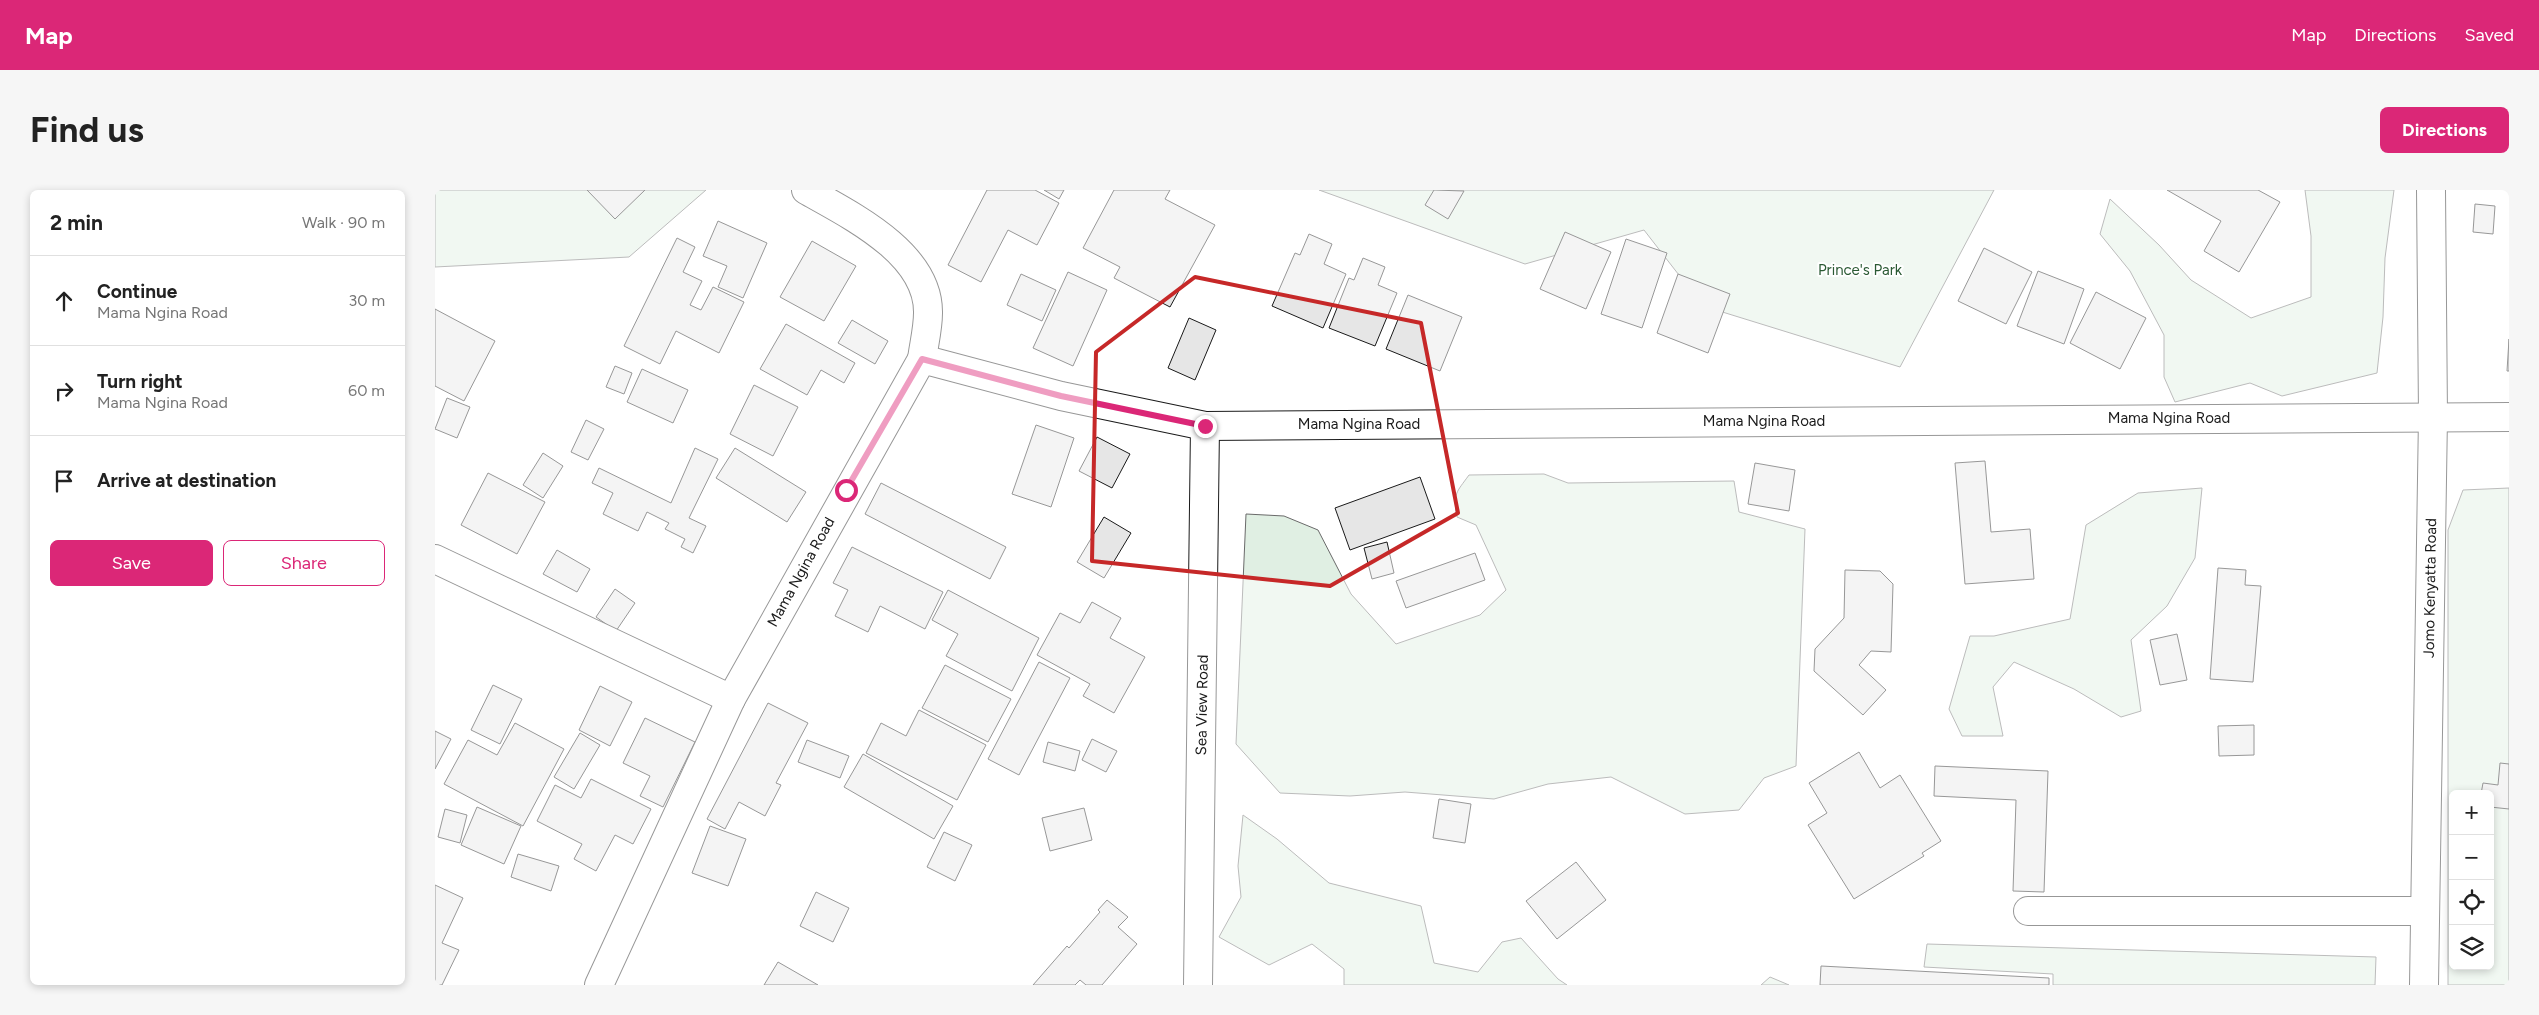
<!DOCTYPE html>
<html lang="en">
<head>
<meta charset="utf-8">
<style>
  :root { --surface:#fff; --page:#f6f6f6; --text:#222; --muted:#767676; --line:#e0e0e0; --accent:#db2777 }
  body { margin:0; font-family:Figtree,sans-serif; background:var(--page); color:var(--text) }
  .controls { position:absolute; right:15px; bottom:15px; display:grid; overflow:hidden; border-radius:8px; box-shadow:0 2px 8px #0003 }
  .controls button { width:45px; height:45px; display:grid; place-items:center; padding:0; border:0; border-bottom:1px solid var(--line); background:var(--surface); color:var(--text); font:25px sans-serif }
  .stop { position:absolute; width:15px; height:15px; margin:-11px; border:4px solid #db2777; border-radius:50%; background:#fff }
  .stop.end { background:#db2777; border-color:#fff; box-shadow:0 1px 5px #0008 }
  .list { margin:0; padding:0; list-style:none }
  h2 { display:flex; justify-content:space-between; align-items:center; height:65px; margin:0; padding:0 20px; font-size:21px }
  h2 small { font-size:16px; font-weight:400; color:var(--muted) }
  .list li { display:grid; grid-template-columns:32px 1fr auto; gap:15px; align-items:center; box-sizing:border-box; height:90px; padding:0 20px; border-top:1px solid var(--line) }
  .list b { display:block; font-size:19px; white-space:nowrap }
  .list p { margin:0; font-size:16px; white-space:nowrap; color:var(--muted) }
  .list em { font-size:16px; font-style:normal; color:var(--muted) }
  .actions { display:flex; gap:10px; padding:15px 20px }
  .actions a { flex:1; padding:11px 0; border:1px solid var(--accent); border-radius:8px; text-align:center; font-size:18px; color:var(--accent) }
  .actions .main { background:var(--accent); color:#fff }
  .icon { flex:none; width:28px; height:28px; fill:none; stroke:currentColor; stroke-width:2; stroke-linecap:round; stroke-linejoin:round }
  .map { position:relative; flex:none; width:2074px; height:795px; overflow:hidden; border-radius:8px }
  header { display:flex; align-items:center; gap:30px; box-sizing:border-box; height:70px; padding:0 25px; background:var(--accent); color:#fff }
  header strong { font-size:24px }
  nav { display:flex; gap:28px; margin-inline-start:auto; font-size:18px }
  .intro { display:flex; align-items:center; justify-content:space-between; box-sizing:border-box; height:120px; padding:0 30px }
  h1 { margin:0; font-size:35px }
  .button { padding:12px 22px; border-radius:8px; background:var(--accent); color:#fff; font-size:18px; font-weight:700 }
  main { display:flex; gap:30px; padding:0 30px }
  aside { flex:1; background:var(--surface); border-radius:8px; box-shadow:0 2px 8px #0003 }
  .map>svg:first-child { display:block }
  .green { fill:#e0efe3; stroke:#6a6a6a; fill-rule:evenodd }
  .building { fill:#e6e6e6; stroke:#1a1a1a }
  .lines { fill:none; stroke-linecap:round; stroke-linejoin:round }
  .minor-casing { stroke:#1a1a1a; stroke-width:30 }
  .minor { stroke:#fff; stroke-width:28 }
  .route { stroke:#db2777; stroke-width:6 }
  .marked { fill:none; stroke:#c62828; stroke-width:4; stroke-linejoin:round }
  .labels { text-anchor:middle; stroke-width:4; stroke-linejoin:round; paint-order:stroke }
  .park-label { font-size:15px; fill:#2b5a34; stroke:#fff }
  .street-label { font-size:15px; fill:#1a1a1a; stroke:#fff }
</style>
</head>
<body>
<header>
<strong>Map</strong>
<nav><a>Map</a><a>Directions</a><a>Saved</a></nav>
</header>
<div class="intro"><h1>Find us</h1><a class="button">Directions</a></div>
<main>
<aside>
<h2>2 min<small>Walk · 90 m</small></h2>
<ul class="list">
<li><svg class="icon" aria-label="ahead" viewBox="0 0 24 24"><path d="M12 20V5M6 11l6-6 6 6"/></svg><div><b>Continue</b><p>Mama Ngina Road</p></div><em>30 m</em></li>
<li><svg class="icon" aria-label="right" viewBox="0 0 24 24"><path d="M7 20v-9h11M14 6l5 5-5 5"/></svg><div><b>Turn right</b><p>Mama Ngina Road</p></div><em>60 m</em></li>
<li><svg class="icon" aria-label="arrive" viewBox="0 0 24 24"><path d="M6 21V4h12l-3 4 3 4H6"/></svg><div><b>Arrive at destination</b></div></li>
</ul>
<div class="actions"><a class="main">Save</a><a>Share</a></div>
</aside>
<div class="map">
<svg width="2074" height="795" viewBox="0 0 2074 795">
  <rect width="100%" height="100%" fill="#fff"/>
  <g class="green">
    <polygon points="0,0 271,0 194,67 0,77"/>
    <polygon points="884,0 1559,0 1465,177 1268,116 1209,40 1090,74"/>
    <polygon points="1870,0 1959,0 1950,68 1948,127 1942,183 1847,206 1815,193 1740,212 1729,187 1729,145 1695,81 1665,44 1675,9 1724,55 1756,90 1816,128 1876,107 1876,46"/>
    <path d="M1109,284l24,9 166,-2 5,31 66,17 -9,237 -32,12 -25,32 -54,4 -74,-37 -63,7 -54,15 -89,-7 -55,4 -70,-3 -44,-49 10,-230 38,2 34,14 33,64 45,50 84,-29 26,-25 -30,-65 -19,-8c-4,-24 -1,-24 12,-42z"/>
    <polygon points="1767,298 1760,368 1732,416 1696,450 1706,521 1686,527 1639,499 1579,472 1558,497 1568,546 1527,546 1514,519 1535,446 1559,446 1635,429 1651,335 1703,303"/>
    <path d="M2074,298v497h-61v-455l15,-40zM2018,604h37v172h-37z"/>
    <polygon points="808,625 842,649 894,693 986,716 999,773 1043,782 1067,752 1086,748 1123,789 1132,795 909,795 909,779 877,754 834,775 784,747 806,707 803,676"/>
    <polygon points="1492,754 1941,767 1940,795 1618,795 1618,784 1489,777"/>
    <polygon points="1335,787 1354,795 1326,795"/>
  </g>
  <g class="building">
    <polygon points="152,0 210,0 180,29"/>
    <polygon points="552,0 600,0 624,13 602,55 573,40 546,92 513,75"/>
    <polygon points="609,0 629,0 624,9"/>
    <polygon points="679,0 735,0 730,9 780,35 735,117 679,88 685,77 648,58"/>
    <polygon points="999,0 1029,1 1013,29 990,15"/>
    <polygon points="1732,0 1823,0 1845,12 1804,82 1769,61 1786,31"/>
    <polygon points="2040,14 2060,16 2058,44 2038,42"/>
    <polygon points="283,31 332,53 308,108 283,97 292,76 268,66"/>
    <polygon points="1130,42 1176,62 1151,119 1105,99"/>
    <polygon points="874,44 897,54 889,74 911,84 888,138 837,116 860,63 865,65"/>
    <polygon points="242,48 260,57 248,82 267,91 255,115 266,120 278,97 309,112 284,163 241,141 225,174 189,156"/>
    <polygon points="1191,49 1232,63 1207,138 1166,124"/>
    <polygon points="377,51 421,76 389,131 345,107"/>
    <polygon points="1549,58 1597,82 1571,134 1523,111"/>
    <polygon points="928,68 950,77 943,95 962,103 940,156 894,138 914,88 919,90"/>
    <polygon points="1603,81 1649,99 1629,154 1582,136"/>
    <polygon points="633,82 672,100 638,176 598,158"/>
    <polygon points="586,84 621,100 607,131 572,115"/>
    <polygon points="1243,84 1295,104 1273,163 1222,143"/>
    <polygon points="1661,102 1711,128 1685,179 1635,153"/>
    <polygon points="973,105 1027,127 1005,181 951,159"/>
    <polygon points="0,119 60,151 29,211 0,196"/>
    <polygon points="754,128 781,140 760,190 733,178"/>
    <polygon points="417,130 453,151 440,174 403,153"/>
    <polygon points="351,134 420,173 409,193 386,180 372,205 325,179"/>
    <polygon points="2074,149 2074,181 2072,181"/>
    <polygon points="180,176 197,183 189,204 171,197"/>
    <polygon points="207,179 253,200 238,233 192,212"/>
    <polygon points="319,195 363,217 338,266 295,244"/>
    <polygon points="12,208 35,217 22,248 0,239"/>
    <polygon points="151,230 169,239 153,270 136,262"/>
    <polygon points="601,235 639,248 616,317 577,304"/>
    <polygon points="662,247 695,264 677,298 644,281"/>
    <polygon points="260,258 283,269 254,328 271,336 258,363 246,357 250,349 230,339 234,333 212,322 203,341 168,324 178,303 157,293 164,278 236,313"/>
    <polygon points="300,258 371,302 352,332 281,288"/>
    <polygon points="108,263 128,276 108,308 88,295"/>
    <polygon points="1550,271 1556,342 1595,339 1599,389 1530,394 1520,273"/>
    <polygon points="1320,273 1360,280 1354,321 1313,314"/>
    <polygon points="53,283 110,312 82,364 26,335"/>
    <polygon points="985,287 1000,329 915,360 900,318"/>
    <polygon points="446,293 571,357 555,389 430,324"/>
    <polygon points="669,327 696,343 669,388 642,372"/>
    <polygon points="952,352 959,383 937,389 929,358"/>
    <polygon points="417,357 508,402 490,439 445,416 433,442 400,426 413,400 398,393"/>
    <polygon points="122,360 155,379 142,402 108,384"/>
    <polygon points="1040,363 1050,390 971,418 961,391"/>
    <polygon points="1783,378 1811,380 1810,395 1826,396 1818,492 1775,489"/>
    <polygon points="1410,380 1445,381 1458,394 1456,462 1436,461 1424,475 1451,500 1428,525 1379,481 1380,459 1409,428"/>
    <polygon points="180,399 200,413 181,441 161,427"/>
    <polygon points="513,400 604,448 577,501 511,466 523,444 497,430"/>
    <polygon points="657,412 686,428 675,448 710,467 679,523 648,506 655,494 602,465 625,423 645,433"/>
    <polygon points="1742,444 1752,490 1725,495 1715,450"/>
    <polygon points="604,472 635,488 584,585 553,569"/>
    <polygon points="510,475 576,509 553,552 487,518"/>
    <polygon points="58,495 87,509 65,554 36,540"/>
    <polygon points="165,496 197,512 175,556 144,540"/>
    <polygon points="333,513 373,533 341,593 346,595 330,626 304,612 290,639 272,629"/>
    <polygon points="484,520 551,555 522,610 431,563 446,533 471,546"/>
    <polygon points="210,528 260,552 228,617 205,606 215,586 188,573"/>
    <polygon points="80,533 129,559 88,636 9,594 33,550 62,565"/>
    <polygon points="1819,535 1819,565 1784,566 1783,536"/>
    <polygon points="0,541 16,549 0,579"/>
    <polygon points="145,543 165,555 139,599 119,587"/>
    <polygon points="657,549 682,561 671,582 647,570"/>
    <polygon points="372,550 414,566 405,588 363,572"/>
    <polygon points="613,552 645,561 640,581 608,572"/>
    <polygon points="1424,562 1445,598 1465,585 1506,651 1487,663 1489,666 1419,709 1373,635 1392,623 1374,593"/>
    <polygon points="428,564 518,616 499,649 409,597"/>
    <polygon points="2065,573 2074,574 2074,619 2055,617 2055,604 2046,604 2048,593 2063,595"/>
    <polygon points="1500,576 1613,581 1609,702 1578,701 1581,610 1499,606"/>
    <polygon points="156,589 216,619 198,654 180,645 161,681 139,669 147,654 102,631 120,595 146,608"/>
    <polygon points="1004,609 1036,614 1030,653 998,648"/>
    <polygon points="42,617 86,636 69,674 26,655"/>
    <polygon points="649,618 657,650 615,661 607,628"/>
    <polygon points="10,619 32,625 25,653 3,647"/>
    <polygon points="275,636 311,649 293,696 257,683"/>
    <polygon points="509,642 537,655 520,691 492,677"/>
    <polygon points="83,664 124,676 116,701 76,687"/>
    <polygon points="1141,672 1171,710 1122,749 1091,711"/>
    <polygon points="0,695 28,708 7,753 24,760 7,795 0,795"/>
    <polygon points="381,702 414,718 398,752 365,736"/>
    <polygon points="672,710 693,727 683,737 702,754 667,795 651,795 645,790 640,795 598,795 632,756 634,758 665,722 663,720"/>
    <polygon points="343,772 383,795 329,795"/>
    <polygon points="1386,776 1614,788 1614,795 1385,795"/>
  </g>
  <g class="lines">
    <g class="minor-casing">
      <g id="minor">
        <path d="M371,0c44,25 123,63 122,123 0,15 -4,31 -6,46"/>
        <polyline points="0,369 296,509"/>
        <polyline points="1593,721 1990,721"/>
        <polyline points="164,795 296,509 487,169 626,206 770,236 2074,227"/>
        <polyline points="763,795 770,236"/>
        <polyline points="1989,795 1998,226 1996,0"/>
      </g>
    </g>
    <use href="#minor" class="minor"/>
  </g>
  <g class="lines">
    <polyline class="route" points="411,300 487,169 626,206 770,236"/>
  </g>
  <path d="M0 0H2074V795H0ZM760,87l226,46 37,190 -128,73 -238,-25 4,-209z" fill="#fff" fill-opacity=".55" fill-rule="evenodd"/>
  <path class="marked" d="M760,87l226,46 37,190 -128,73 -238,-25 4,-209z"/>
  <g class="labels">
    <g class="park-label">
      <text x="1425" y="85">Prince's Park</text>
    </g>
    <g class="street-label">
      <text x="1734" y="233">Mama Ngina Road</text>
      <text x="1329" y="236">Mama Ngina Road</text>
      <text x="924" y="239">Mama Ngina Road</text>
      <text transform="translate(366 382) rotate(-61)" y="5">Mama Ngina Road</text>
      <text transform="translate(1995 398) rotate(-89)" y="5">Jomo Kenyatta Road</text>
      <text transform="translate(767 515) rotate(-89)" y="5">Sea View Road</text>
    </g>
  </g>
</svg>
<div class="controls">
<button>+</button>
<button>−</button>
<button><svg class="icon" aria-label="locate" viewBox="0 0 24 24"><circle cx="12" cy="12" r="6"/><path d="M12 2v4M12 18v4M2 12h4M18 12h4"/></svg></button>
<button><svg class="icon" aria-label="layers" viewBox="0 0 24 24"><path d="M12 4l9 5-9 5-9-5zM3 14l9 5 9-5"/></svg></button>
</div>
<div class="stop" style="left:411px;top:300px"></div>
<div class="stop end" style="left:770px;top:236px"></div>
</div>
</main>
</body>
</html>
